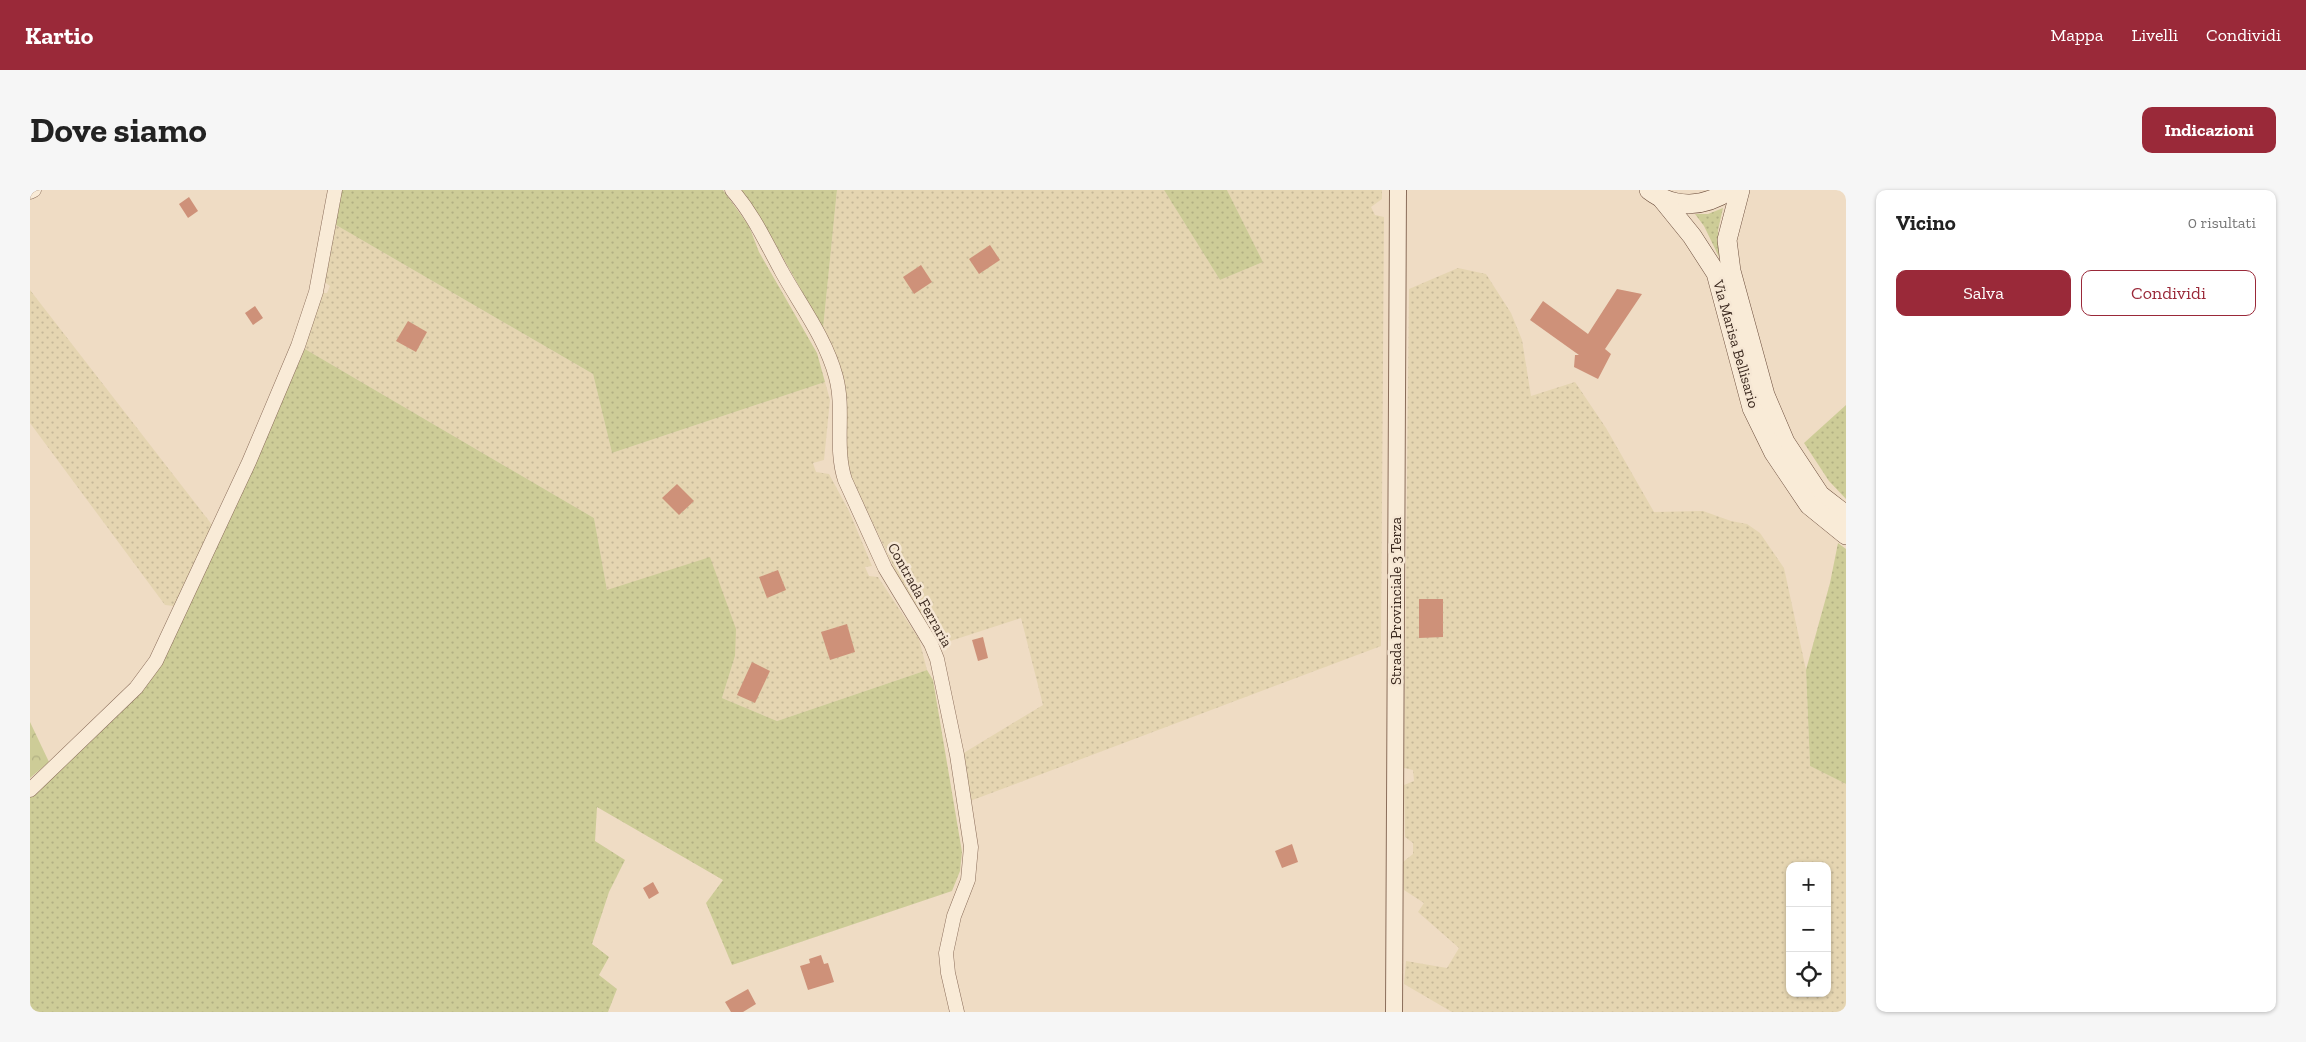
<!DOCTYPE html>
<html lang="it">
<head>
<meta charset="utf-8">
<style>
  :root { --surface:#fff; --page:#f6f6f6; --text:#222; --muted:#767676; --line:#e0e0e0; --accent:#9a2939 }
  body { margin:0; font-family:"Zilla Slab",serif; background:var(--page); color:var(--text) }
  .controls { position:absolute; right:15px; bottom:15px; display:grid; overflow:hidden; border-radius:10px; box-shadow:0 1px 4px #0004 }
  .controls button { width:45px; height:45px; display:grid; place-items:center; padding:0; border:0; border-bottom:1px solid var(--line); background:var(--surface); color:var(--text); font:25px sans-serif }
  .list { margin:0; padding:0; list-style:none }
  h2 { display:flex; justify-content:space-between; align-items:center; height:65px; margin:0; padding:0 20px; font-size:21px }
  h2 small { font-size:16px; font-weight:400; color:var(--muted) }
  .actions { display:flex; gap:10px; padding:15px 20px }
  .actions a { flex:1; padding:11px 0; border:1px solid var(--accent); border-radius:10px; text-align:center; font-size:18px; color:var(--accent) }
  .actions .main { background:var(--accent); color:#fff }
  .icon { flex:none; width:28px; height:28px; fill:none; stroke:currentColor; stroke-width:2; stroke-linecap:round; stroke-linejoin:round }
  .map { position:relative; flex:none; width:1816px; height:822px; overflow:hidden; border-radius:10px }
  header { display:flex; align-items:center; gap:30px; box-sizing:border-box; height:70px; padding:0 25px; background:var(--accent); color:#fff }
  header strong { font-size:24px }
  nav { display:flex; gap:28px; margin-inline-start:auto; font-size:18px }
  .intro { display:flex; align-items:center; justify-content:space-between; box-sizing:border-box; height:120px; padding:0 30px }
  h1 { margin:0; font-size:35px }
  .button { padding:12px 22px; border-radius:10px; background:var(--accent); color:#fff; font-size:18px; font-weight:700 }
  main { display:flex; gap:30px; padding:0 30px }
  aside { flex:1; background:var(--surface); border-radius:10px; box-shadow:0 1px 4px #0004 }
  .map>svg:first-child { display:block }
  .farmland { fill:url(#farmland-dots); fill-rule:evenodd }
  .grass { fill:url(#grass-dots) }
  .forest { fill:url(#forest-crowns) }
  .building { fill:#ce9179 }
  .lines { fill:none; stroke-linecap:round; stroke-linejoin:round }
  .minor-casing { stroke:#8a6d5a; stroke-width:15 }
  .tertiary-casing { stroke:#8a6d5a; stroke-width:18 }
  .secondary-casing { stroke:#6c4e3d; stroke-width:20 }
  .minor { stroke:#f9ebd7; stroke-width:14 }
  .tertiary { stroke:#f9ebd7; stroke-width:16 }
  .secondary { stroke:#f9ebd7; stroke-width:19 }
  .labels { text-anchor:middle; stroke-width:5; stroke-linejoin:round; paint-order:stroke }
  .street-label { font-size:15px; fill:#3a281e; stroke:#f6e7d4 }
</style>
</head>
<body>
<header>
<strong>Kartio</strong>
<nav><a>Mappa</a><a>Livelli</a><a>Condividi</a></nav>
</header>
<div class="intro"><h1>Dove siamo</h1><a class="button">Indicazioni</a></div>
<main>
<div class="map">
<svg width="1816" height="822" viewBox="0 0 1816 822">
  <defs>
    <pattern id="farmland-dots" width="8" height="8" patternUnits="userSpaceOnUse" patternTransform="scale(1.25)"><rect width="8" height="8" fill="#e5d5b1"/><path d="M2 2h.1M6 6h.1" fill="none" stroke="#c5b798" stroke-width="1.8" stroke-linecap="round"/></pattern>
    <pattern id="grass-dots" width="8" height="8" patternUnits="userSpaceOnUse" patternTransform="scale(1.25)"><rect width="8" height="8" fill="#cdcc97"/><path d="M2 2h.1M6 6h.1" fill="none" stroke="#b1af82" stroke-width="1.8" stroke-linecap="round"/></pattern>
    <pattern id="forest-crowns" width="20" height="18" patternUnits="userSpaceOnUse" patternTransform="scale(1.25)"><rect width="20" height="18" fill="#cdcc97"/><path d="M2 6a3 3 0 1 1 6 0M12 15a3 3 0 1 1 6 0" fill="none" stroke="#b1af82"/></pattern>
  </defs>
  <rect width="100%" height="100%" fill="#efdcc4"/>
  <g class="farmland">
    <polygon points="807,0 1134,0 1190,90 1233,72 1197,0 1352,0 1352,9 1341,17 1345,25 1354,27 1351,456 940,611 932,564 1013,515 991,428 908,455 868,386 817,278 816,210 793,139"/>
    <polygon points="306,35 563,184 582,263 795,192 800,210 794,270 783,273 786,282 799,284 819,321 842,376 835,377 839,386 848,387 889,449 897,480 747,531 692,508 705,466 577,400 564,328 275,159 290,103 297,103 300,96 293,91"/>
    <path d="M1428,78l28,6 25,39 11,27 9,56 44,-14 31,46 48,84 49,-1 28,10 16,3 13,9 24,35 22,102 4,96 36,18v228h-394l-48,-28 2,-23 41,7 12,-20 -41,-36 6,-9 -20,-13 -1,-28 10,-8v-11l-8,-6 -1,-52 10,-4 -1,-11 -9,-2 5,-479zM1760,676h37v127h-37z"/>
    <polygon points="0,100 183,336 144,416 135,415 0,233"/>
  </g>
  <g class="grass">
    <polygon points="311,0 693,0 719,36 729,62 787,163 795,192 582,263 563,184 306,35"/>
    <polygon points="710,0 807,0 793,139 733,32"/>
    <polygon points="1134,0 1197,0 1233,72 1190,90"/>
    <polygon points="1693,18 1688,40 1689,67 1674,36 1665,24 1678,24"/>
    <polygon points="275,159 564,328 577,400 680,367 706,439 705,466 692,508 747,531 897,480 903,490 932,662 930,681 922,701 702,775 676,713 693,690 567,617 565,651 595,670 579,702 562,754 579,767 569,785 587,799 578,822 0,822 0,605 110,501 192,345"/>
    <polygon points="1816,215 1816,309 1799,291 1774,253"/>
    <polygon points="1808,353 1816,359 1816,594 1780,576 1776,480 1800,393"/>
  </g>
  <polygon class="forest" points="0,532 19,572 0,588"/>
  <g class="building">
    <polygon points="159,7 168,21 158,28 149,14"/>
    <polygon points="960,55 970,70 949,84 939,69"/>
    <polygon points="891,75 902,92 884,104 873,87"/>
    <polygon points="1587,99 1612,104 1575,159 1581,164 1568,189 1544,177 1545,165 1549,165 1500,130 1513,111 1558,144"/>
    <polygon points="225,116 233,128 223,135 215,123"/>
    <polygon points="378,131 397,142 386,162 366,151"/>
    <polygon points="647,294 664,311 649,325 632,308"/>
    <polygon points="748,380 756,400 737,408 729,387"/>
    <polygon points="1389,409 1413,409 1413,447 1389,448"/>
    <polygon points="817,434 825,462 800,470 791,442"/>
    <polygon points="953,447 958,468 948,471 942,450"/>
    <polygon points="722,472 740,481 725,513 707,505"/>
    <polygon points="1262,654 1268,672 1252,678 1245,661"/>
    <polygon points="623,692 629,703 619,709 613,698"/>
    <polygon points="791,765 794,774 798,773 804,792 778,800 770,776 780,773 779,769"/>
    <polygon points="718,799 726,814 713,822 701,822 695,812"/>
  </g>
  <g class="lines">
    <g class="minor-casing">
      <g id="minor">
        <path d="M702,0c22,25 34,53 50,82 19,34 44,67 54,105 9,34 -2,69 9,103l40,88 46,76 6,15 20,96 14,92 -3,33 -14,36 -8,37 2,20 9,39"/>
        <polyline points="0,2 4,0"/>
        <polyline points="0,600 106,498 126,471 219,272 268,156 286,102 305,0"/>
      </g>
    </g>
    <g class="tertiary-casing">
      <polyline id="tertiary" points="1364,822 1368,0"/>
    </g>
    <g class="secondary-casing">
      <g id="secondary">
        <path d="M1619,0c26,20 56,17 81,0"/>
        <polyline points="1710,0 1697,50 1701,81 1735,205 1755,252 1790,305 1816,325"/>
        <polyline points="1632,9 1662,46 1686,83 1722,218 1744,263 1779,315 1816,345"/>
      </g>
    </g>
    <use href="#minor" class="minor"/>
    <use href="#tertiary" class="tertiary"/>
    <use href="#secondary" class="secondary"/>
  </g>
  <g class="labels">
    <g class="street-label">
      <text transform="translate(1706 154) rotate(74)" y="5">Via Marisa Bellisario</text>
      <text transform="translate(890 405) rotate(61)" y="5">Contrada Ferraria</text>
      <text transform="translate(1366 411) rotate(-90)" y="5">Strada Provinciale 3 Terza</text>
    </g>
  </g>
</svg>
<div class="controls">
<button>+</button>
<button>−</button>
<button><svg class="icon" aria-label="locate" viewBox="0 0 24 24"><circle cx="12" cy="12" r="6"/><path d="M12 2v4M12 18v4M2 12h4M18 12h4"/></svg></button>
</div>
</div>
<aside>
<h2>Vicino<small>0 risultati</small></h2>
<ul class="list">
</ul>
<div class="actions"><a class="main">Salva</a><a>Condividi</a></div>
</aside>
</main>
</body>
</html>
